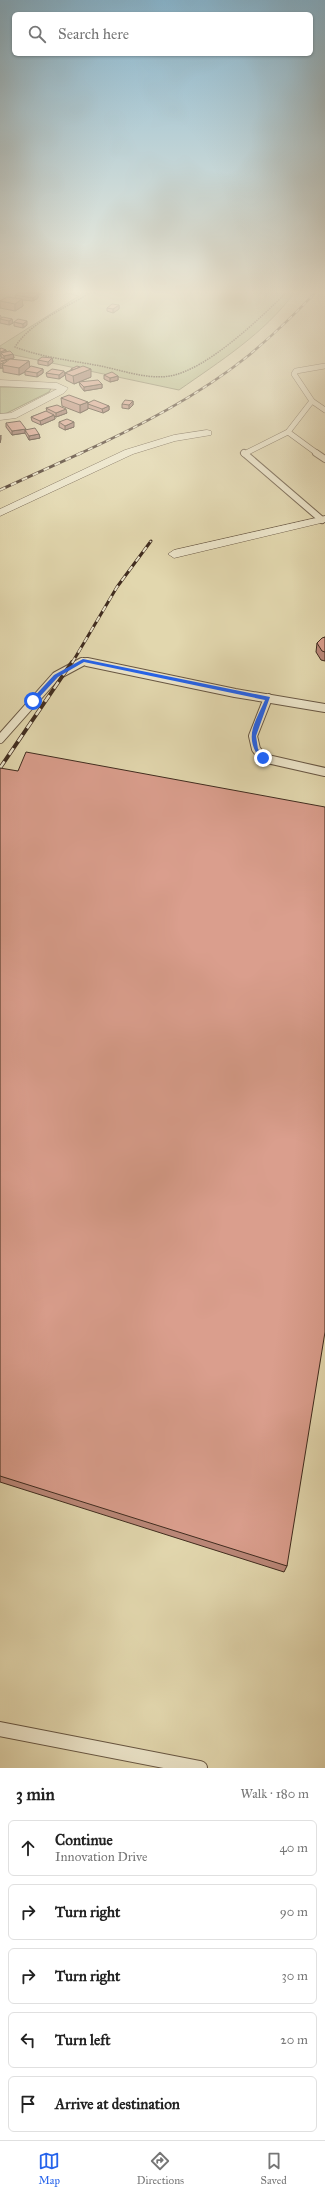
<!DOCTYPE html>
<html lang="en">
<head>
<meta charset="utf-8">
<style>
  :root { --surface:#fff; --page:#f6f6f6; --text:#222; --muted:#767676; --line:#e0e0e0; --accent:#2563eb }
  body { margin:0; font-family:"IM FELL Great Primer",serif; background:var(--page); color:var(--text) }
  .stop { position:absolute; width:12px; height:12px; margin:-9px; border:3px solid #2563eb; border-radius:50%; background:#fff }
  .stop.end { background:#2563eb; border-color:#fff; box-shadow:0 1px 4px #0008 }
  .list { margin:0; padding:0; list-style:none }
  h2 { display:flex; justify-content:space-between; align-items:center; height:52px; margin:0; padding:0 16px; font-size:17px }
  h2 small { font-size:13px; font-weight:400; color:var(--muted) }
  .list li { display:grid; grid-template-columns:26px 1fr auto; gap:12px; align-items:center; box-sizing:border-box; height:56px; margin:0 8px 8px; padding:0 8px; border:1px solid var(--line); border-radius:6px }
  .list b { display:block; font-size:15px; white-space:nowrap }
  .list p { margin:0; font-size:13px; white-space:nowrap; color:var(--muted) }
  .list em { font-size:13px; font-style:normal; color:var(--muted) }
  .icon { flex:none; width:22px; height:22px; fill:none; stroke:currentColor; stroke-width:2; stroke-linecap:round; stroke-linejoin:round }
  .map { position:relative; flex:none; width:325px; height:1768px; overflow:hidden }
  .search { position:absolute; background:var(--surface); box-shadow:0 1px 3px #0004; left:12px; right:12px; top:12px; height:44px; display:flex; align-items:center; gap:10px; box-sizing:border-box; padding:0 14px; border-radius:6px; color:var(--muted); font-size:15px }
  .sheet { height:372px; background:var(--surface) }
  nav { display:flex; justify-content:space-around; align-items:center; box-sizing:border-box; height:56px; border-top:1px solid var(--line); background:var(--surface); font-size:11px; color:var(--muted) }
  nav a { display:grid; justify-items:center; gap:2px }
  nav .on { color:var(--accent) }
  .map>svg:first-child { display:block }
  .green { fill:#b6bd89; stroke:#7b7454 }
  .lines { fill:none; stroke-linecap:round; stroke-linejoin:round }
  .service-far3-casing { stroke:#685743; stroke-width:6 }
  .service-far2-casing { stroke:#685743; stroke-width:8 }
  .service-far1-casing { stroke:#685743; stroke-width:10 }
  .service-casing { stroke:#685743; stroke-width:16 }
  .minor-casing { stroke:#685743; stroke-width:1 }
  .path { stroke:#402c1f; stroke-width:1.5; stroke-dasharray:1.5 1; stroke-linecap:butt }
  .service-far3 { stroke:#ece5ca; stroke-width:5 }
  .service-far2 { stroke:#ece5ca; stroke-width:6 }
  .service-far1 { stroke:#ece5ca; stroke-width:8 }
  .service { stroke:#ece5ca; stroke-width:14 }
  .minor { fill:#ece5ca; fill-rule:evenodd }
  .rail-far2-casing { stroke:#402c1f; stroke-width:2.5 }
  .rail-far1-casing { stroke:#402c1f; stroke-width:3 }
  .rail-casing { stroke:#402c1f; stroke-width:4 }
  .rail-far2 { stroke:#ece5ca; stroke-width:1.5; stroke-dasharray:5; stroke-linecap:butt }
  .rail-far1 { stroke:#ece5ca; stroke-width:2; stroke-dasharray:6; stroke-linecap:butt }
  .rail { stroke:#ece5ca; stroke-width:2.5; stroke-dasharray:8; stroke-linecap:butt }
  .wall { fill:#bb8879; stroke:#402c1f }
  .shaded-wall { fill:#996f63; stroke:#402c1f }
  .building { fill:#da9e8d; stroke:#402c1f }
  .route { fill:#2563eb }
</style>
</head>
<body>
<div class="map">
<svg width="325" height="1768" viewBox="0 0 325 1768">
  <rect width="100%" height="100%" fill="#e2d7ae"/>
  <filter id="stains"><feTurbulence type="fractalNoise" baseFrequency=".005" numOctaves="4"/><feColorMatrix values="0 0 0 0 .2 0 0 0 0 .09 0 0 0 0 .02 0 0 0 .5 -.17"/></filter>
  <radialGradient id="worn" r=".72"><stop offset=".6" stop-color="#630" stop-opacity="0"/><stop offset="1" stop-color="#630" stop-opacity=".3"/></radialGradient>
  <g class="green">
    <path d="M65,293h229c-29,40 -75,69 -115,97l-179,-38v-6l79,-50z"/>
    <polygon points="0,387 47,388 51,389 49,392 7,413 0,414"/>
  </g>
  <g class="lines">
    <g class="service-far3-casing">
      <g id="service-far3">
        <polyline points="312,401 325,410"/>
        <polyline points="288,432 312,401 294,374 296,371 325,366"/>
        <polyline points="244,454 288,432 318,454"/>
      </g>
    </g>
    <g class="service-far2-casing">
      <g id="service-far2">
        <polyline points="244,453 322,520"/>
        <polyline points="316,453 325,459"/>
        <polyline points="80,663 83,661 91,663"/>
      </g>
    </g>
    <g class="service-far1-casing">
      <g id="service-far1">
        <polyline points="87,662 235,693 325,708"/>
        <polyline points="268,698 253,736 256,749 263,758 325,772"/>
        <polyline points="0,739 56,676 82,662"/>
      </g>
    </g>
    <g class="service-casing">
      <polyline id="service" points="0,1729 200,1768"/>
    </g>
    <g class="minor-casing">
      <g id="minor">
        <polygon points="0,380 57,383 68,388 64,393 16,418 0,420 0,414 11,413 57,389 0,386"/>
        <polygon points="207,430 211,431 211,435 175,441 133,454 0,516 0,509 125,450 174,435"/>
        <polygon points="325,516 325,522 174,558 168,554 174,550"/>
      </g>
    </g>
    <path class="path" d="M90,293c-25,15 -59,29 -75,54 26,10 53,13 80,18 24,4 51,15 75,11 38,-7 89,-57 116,-83"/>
    <use href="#service-far3" class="service-far3"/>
    <use href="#service-far2" class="service-far2"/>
    <use href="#service-far1" class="service-far1"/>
    <use href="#service" class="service"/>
    <use href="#minor" class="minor"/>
    <g class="rail-far2-casing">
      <path id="rail-far2" d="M79,454c59,-27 119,-58 169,-98 24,-20 46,-41 67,-63"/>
    </g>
    <g class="rail-far1-casing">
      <g id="rail-far1">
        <polyline points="0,490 81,453"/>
        <polyline points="72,663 117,587 151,541"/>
      </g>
    </g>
    <g class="rail-casing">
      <polyline id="rail" points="0,768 72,662"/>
    </g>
    <use href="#rail-far2" class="rail-far2"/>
    <use href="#rail-far1" class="rail-far1"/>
    <use href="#rail" class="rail"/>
  </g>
  <g class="wall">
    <polygon points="18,293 42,293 38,296 38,298 33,301 22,300 23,306 15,311 0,308 0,301 16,298 15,295"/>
    <polygon points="119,305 119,309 113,313 107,311 107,308"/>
    <polygon points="0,315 2,318 12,319 13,323 9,325 0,323"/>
    <polygon points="14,322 27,325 23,328 14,326"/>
    <polygon points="0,349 6,350 6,352 13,354 14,358 6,360 7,362 29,361 29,368 43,369 43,373 37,377 25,375 25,372 19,375 3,372 3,368 0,368 2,358 1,356 0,356"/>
    <polygon points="52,358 53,362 48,366 38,364 38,360"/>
    <polygon points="71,369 91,377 74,384 66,380 65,373 71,370"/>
    <polygon points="46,373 65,375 59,379 47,377"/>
    <polygon points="104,375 118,376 118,380 110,382 104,379"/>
    <polygon points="79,382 102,384 102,388 84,391 80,386"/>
    <polygon points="61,398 109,406 109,410 103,413 88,408 88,409 80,413 62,406"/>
    <polygon points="133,401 133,405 129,409 122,408 122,404"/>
    <polygon points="46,408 67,413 56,417 55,416 55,419 41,425 32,421 31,417 47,411"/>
    <polygon points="59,422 74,427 65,430 59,427"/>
    <polygon points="6,423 39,434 40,438 29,440 25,433 12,435 6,427"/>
    <polygon points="325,637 325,661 321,660 316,652 317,643"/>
    <polygon points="0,768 287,1566 284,1572 0,1482"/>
  </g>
  <g class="shaded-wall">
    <polygon points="38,294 38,298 33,301 33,298"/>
    <polygon points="22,299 23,306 15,311 15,304"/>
    <polygon points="119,305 119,309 113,313 113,309"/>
    <polygon points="12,319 13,323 9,325 9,321"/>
    <polygon points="27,321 27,325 23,328 23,324"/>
    <polygon points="6,350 6,354 1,353 1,356 0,356 0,352"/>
    <polygon points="13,354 14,358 4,360 4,356"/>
    <polygon points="52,358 53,362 48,366 48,362"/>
    <polygon points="6,360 7,364 2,365 3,368 0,368 0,364 1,361"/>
    <polygon points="29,361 30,368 25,371 25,372 19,375 19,368"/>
    <polygon points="43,369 43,373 37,377 37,373"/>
    <polygon points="91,369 91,377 74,384 73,376"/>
    <polygon points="64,371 65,375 59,379 59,375"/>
    <polygon points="118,376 118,380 110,382 110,378"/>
    <polygon points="102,384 102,388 84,391 84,387"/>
    <polygon points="133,401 133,405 129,409 129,405"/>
    <polygon points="88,402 88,409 80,413 80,405"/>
    <polygon points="109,406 109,410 103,413 102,409"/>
    <polygon points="66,409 67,413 56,417 56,413"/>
    <polygon points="54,415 55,419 41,425 40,421"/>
    <polygon points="74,422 74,427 65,430 65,426"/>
    <polygon points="26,429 26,432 25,430 25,433 12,435 12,431"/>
    <polygon points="39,434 40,438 29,440 29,436"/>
    <polygon points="1,435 1,439 0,443 0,437"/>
  </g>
  <g class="building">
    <polygon points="18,293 33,293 38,294 33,298 15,295"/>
    <polygon points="7,297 22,299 15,304 0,301"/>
    <polygon points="112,304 119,305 113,309 107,308"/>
    <polygon points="3,317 12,319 9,321 0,319"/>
    <polygon points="18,319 27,321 23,324 14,322"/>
    <polygon points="1,348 6,350 0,352 0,349"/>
    <polygon points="10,351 13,354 4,356 1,353"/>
    <polygon points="42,357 52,358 48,362 38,360"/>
    <polygon points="0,358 3,358 6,360 1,361 4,363 0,364"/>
    <polygon points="10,359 29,361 19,368 2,365"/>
    <polygon points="31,366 43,369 37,373 25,371"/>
    <polygon points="77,366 80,367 73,370 71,369"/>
    <polygon points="83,366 91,369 73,376 65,373"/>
    <polygon points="52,369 64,371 59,375 46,373"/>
    <polygon points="112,372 118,376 110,378 104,375"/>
    <polygon points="98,380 102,384 84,387 79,382"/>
    <polygon points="69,395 88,402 80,405 61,398"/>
    <polygon points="94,400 109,406 102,409 88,404 88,403"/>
    <polygon points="125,400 133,401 129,405 122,404"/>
    <polygon points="57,405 66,409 56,413 46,408"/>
    <polygon points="46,411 54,415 40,421 31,417"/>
    <polygon points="67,419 74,422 65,426 59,422"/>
    <polygon points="20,421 26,429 12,431 6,423"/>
    <polygon points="35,428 39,434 29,436 25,430"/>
    <polygon points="325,637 325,652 322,651 317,643 322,638"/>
    <polygon points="26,752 325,807 325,1332 287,1566 0,1476 0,768 18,771"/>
  </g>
  <linearGradient id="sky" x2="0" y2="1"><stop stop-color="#87b6d0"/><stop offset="0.54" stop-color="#f2eddb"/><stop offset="1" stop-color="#f2eddb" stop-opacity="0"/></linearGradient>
  <rect width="325" height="541" fill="url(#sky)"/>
  <path class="route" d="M83,659l187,38 -14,39 2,13 8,9 -5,2c-18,-23 -6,-37 4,-60l-181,-38 -26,15 -23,25h-4v-2l23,-25z"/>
  <rect width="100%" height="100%" filter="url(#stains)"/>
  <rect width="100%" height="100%" fill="url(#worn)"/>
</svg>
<div class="stop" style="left:33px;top:701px"></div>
<div class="stop end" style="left:263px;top:758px"></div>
<div class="search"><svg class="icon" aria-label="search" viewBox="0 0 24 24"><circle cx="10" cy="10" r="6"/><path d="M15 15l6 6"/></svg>Search here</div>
</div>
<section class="sheet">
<h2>3 min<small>Walk · 180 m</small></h2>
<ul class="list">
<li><svg class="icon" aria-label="ahead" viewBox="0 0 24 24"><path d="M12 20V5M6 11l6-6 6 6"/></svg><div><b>Continue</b><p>Innovation Drive</p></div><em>40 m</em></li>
<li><svg class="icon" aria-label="right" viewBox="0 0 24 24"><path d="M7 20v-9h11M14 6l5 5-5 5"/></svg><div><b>Turn right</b></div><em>90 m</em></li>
<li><svg class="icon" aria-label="right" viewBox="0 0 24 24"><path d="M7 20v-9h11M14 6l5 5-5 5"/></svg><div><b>Turn right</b></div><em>30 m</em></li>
<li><svg class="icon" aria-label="left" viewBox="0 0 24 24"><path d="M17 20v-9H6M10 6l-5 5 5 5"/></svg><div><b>Turn left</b></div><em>20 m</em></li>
<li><svg class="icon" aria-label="arrive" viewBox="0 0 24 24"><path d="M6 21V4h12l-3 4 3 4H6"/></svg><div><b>Arrive at destination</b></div></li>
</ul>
</section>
<nav>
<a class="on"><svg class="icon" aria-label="map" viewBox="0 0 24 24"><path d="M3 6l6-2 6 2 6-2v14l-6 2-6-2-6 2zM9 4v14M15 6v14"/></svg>Map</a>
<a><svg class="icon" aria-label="directions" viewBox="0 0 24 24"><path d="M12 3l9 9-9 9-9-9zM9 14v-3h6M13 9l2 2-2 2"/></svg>Directions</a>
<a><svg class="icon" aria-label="saved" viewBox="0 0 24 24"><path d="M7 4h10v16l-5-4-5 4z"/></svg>Saved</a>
</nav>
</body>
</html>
